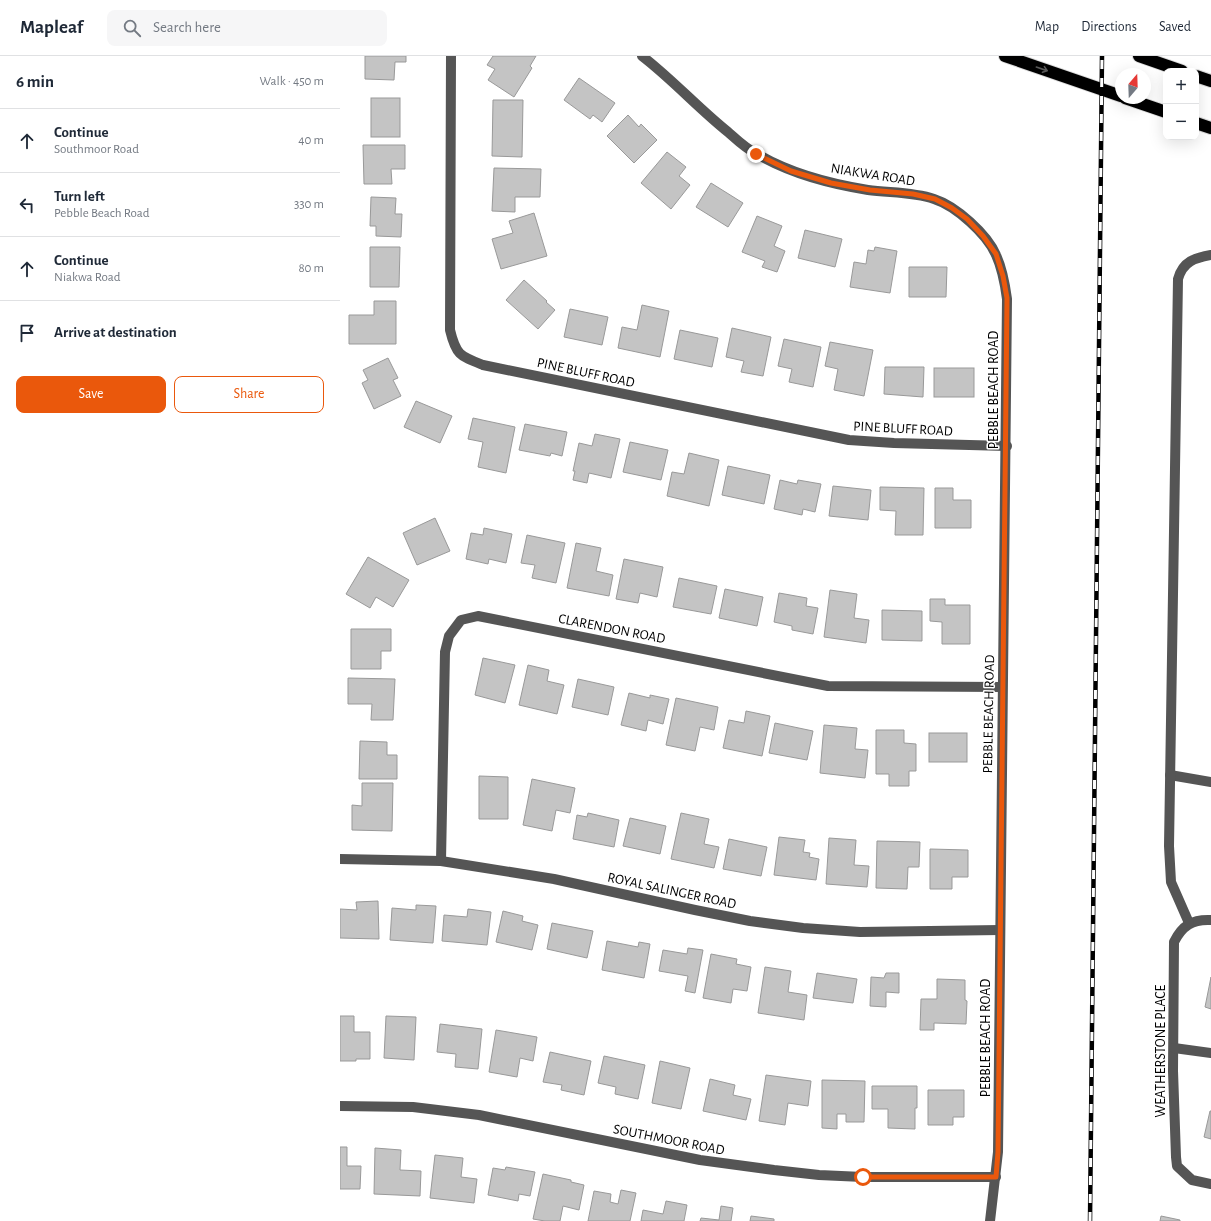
<!DOCTYPE html>
<html lang="en">
<head>
<meta charset="utf-8">
<style>
  :root { --surface:#fff; --page:#f6f6f7; --text:#1f2937; --muted:#747a83; --line:#e0e1e3; --accent:#ea580c }
  body { margin:0; font-family:"Alegreya Sans",sans-serif; background:var(--page); color:var(--text) }
  .controls { position:absolute; right:12px; top:12px; display:grid; overflow:hidden; border-radius:8px; box-shadow:0 4px 16px #0002 }
  .controls button { width:36px; height:36px; display:grid; place-items:center; padding:0; border:0; border-bottom:1px solid var(--line); background:var(--surface); color:var(--text); font:20px sans-serif }
  .compass { position:absolute; left:775px; top:12px; width:36px; height:36px; border-radius:50%; background:var(--surface); box-shadow:0 4px 16px #0002; rotate:19deg }
  .stop { position:absolute; width:12px; height:12px; margin:-9px; border:3px solid #ea580c; border-radius:50%; background:#fff }
  .stop.end { background:#ea580c; border-color:#fff; box-shadow:0 1px 4px #0008 }
  .list { margin:0; padding:0; list-style:none }
  h2 { display:flex; justify-content:space-between; align-items:center; height:52px; margin:0; padding:0 16px; font-size:17px }
  h2 small { font-size:13px; font-weight:400; color:var(--muted) }
  .list li { display:grid; grid-template-columns:26px 1fr auto; gap:12px; align-items:center; box-sizing:border-box; height:64px; padding:0 16px; border-top:1px solid var(--line) }
  .list b { display:block; font-size:15px; white-space:nowrap }
  .list p { margin:0; font-size:13px; white-space:nowrap; color:var(--muted) }
  .list em { font-size:13px; font-style:normal; color:var(--muted) }
  .actions { display:flex; gap:8px; padding:12px 16px }
  .actions a { flex:1; padding:9px 0; border:1px solid var(--accent); border-radius:8px; text-align:center; font-size:14px; color:var(--accent) }
  .actions .main { background:var(--accent); color:#fff }
  .icon { flex:none; width:22px; height:22px; fill:none; stroke:currentColor; stroke-width:2; stroke-linecap:round; stroke-linejoin:round }
  .map { position:relative; flex:none; width:871px; height:1165px; overflow:hidden }
  header { display:flex; align-items:center; gap:24px; box-sizing:border-box; height:56px; padding:0 20px; background:var(--surface); border-bottom:1px solid var(--line) }
  header strong { font-size:19px }
  nav { display:flex; gap:22px; margin-inline-start:auto; font-size:14px }
  .search { width:280px; height:36px; background:var(--page); display:flex; align-items:center; gap:10px; box-sizing:border-box; padding:0 14px; border-radius:8px; color:var(--muted); font-size:15px }
  main { display:flex }
  aside { flex:1; background:var(--surface) }
  .map>svg:first-child { display:block }
  .building { fill:#c4c4c4; stroke:#999 }
  .lines { fill:none; stroke-linecap:round; stroke-linejoin:round }
  .highway-casing { stroke:#dbdbdb; stroke-width:14 }
  .minor { stroke:#555; stroke-width:10 }
  .highway { stroke:#000; stroke-width:12 }
  .rail-casing { stroke:#000; stroke-width:4.5 }
  .rail { stroke:#fff; stroke-width:3; stroke-dasharray:9; stroke-linecap:butt }
  .oneway { stroke:#595959 }
  .route { stroke:#ea580c; stroke-width:5 }
  .labels { text-anchor:middle; stroke-width:3; stroke-linejoin:round; paint-order:stroke }
  .street-label { font-size:14px; fill:#000; stroke:#fff }
</style>
</head>
<body>
<header>
<strong>Mapleaf</strong>
<div class="search"><svg class="icon" aria-label="search" viewBox="0 0 24 24"><circle cx="10" cy="10" r="6"/><path d="M15 15l6 6"/></svg>Search here</div>
<nav><a>Map</a><a>Directions</a><a>Saved</a></nav>
</header>
<main>
<aside>
<h2>6 min<small>Walk · 450 m</small></h2>
<ul class="list">
<li><svg class="icon" aria-label="ahead" viewBox="0 0 24 24"><path d="M12 20V5M6 11l6-6 6 6"/></svg><div><b>Continue</b><p>Southmoor Road</p></div><em>40 m</em></li>
<li><svg class="icon" aria-label="left" viewBox="0 0 24 24"><path d="M17 20v-9H6M10 6l-5 5 5 5"/></svg><div><b>Turn left</b><p>Pebble Beach Road</p></div><em>330 m</em></li>
<li><svg class="icon" aria-label="ahead" viewBox="0 0 24 24"><path d="M12 20V5M6 11l6-6 6 6"/></svg><div><b>Continue</b><p>Niakwa Road</p></div><em>80 m</em></li>
<li><svg class="icon" aria-label="arrive" viewBox="0 0 24 24"><path d="M6 21V4h12l-3 4 3 4H6"/></svg><div><b>Arrive at destination</b></div></li>
</ul>
<div class="actions"><a class="main">Save</a><a>Share</a></div>
</aside>
<div class="map">
<svg width="871" height="1165" viewBox="0 0 871 1165">
  <rect width="100%" height="100%" fill="#fff"/>
  <g class="building">
    <polygon points="25,0 66,0 66,6 55,6 54,24 25,23"/>
    <polygon points="153,0 196,0 190,10 192,12 174,41 148,24 155,13 147,9"/>
    <polygon points="239,22 275,47 262,66 253,59 250,63 224,44"/>
    <rect x="31" y="42" width="29" height="39"/>
    <polygon points="153,44 183,44 182,101 152,100"/>
    <polygon points="288,59 299,71 301,68 317,84 294,107 267,80"/>
    <polygon points="23,89 65,89 65,113 51,113 52,128 24,128"/>
    <polygon points="327,96 346,111 339,120 350,129 331,153 301,127"/>
    <polygon points="154,112 201,113 200,141 175,141 175,156 152,155"/>
    <polygon points="371,127 403,147 388,171 356,151"/>
    <polygon points="31,141 56,142 55,158 62,158 61,181 36,180 36,170 30,170"/>
    <polygon points="194,157 207,200 161,213 152,183 173,177 169,165"/>
    <polygon points="417,160 442,170 434,190 445,195 437,216 422,211 425,205 402,196"/>
    <polygon points="465,174 502,183 495,211 458,202"/>
    <polygon points="30,191 60,191 59,231 30,231"/>
    <polygon points="535,191 557,195 550,237 510,231 514,206 526,208 528,194 534,195"/>
    <polygon points="569,211 607,211 606,241 569,241"/>
    <polygon points="184,224 207,245 206,246 215,254 198,273 166,244"/>
    <polygon points="34,245 56,245 56,288 9,288 9,259 34,259"/>
    <polygon points="302,249 329,255 320,301 278,292 282,271 297,274"/>
    <polygon points="230,253 268,261 262,289 224,281"/>
    <polygon points="392,272 431,281 423,320 401,316 404,305 386,301"/>
    <polygon points="340,274 378,282 372,311 334,303"/>
    <polygon points="444,283 481,291 473,331 449,326 452,313 438,310"/>
    <polygon points="490,286 533,294 524,340 494,334 498,313 485,310"/>
    <polygon points="48,302 58,322 53,324 61,340 34,353 22,327 28,324 23,314"/>
    <polygon points="545,311 584,311 583,341 544,338"/>
    <rect x="594" y="312" width="40" height="29"/>
    <polygon points="76,345 112,360 100,387 64,371"/>
    <polygon points="133,362 175,371 166,417 138,411 143,386 128,383"/>
    <polygon points="185,368 227,376 222,400 211,397 210,400 179,394"/>
    <polygon points="255,378 280,383 271,422 249,417 247,427 233,424 235,415 233,415 239,387 252,390"/>
    <polygon points="290,386 328,394 321,424 283,416"/>
    <polygon points="349,397 379,404 369,450 327,440 332,416 344,418"/>
    <polygon points="388,410 430,419 424,448 382,439"/>
    <polygon points="440,424 457,428 458,424 481,428 475,456 463,453 462,459 434,453"/>
    <polygon points="493,430 531,434 528,464 489,460"/>
    <polygon points="540,431 584,432 583,479 555,479 556,455 540,454"/>
    <polygon points="595,432 613,432 613,444 631,444 631,472 595,472"/>
    <polygon points="95,462 110,495 77,509 63,477"/>
    <polygon points="144,472 172,478 166,507 149,503 148,508 126,503 131,477 143,479"/>
    <polygon points="187,479 225,487 216,527 192,522 195,509 181,507"/>
    <polygon points="236,487 261,492 256,515 273,519 269,540 227,532"/>
    <polygon points="28,501 69,524 53,551 36,541 30,552 6,538"/>
    <polygon points="284,503 323,511 317,541 300,537 298,547 276,543"/>
    <polygon points="339,522 377,530 371,558 333,551"/>
    <polygon points="385,533 423,541 417,570 379,562"/>
    <polygon points="490,534 517,538 514,562 529,564 526,587 484,581"/>
    <polygon points="439,537 467,542 466,550 478,552 473,578 452,574 452,570 434,566"/>
    <polygon points="590,543 605,543 605,549 630,549 630,588 602,588 602,566 590,565"/>
    <polygon points="542,554 582,555 582,585 542,584"/>
    <polygon points="11,573 51,573 51,595 41,595 41,613 11,613"/>
    <polygon points="143,602 175,609 165,647 135,639"/>
    <polygon points="188,609 209,614 207,625 224,629 217,658 179,649"/>
    <polygon points="8,622 55,623 53,664 31,664 32,648 8,648"/>
    <polygon points="238,623 274,631 268,659 232,651"/>
    <polygon points="289,637 310,642 310,639 329,643 323,668 308,664 306,675 281,669"/>
    <polygon points="336,642 378,651 374,674 360,671 355,695 326,689"/>
    <polygon points="406,655 430,660 422,700 383,692 389,664 404,667"/>
    <polygon points="435,667 473,675 467,704 429,697"/>
    <polygon points="484,669 517,672 515,693 528,694 525,722 480,717"/>
    <polygon points="536,674 564,674 564,687 576,688 576,715 569,715 569,730 549,730 549,718 536,718"/>
    <rect x="589" y="677" width="38" height="29"/>
    <polygon points="20,685 47,686 47,699 57,699 57,723 19,723"/>
    <polygon points="139,720 168,721 168,763 139,763"/>
    <polygon points="192,723 235,732 230,757 216,754 212,775 183,769"/>
    <polygon points="22,727 53,727 52,775 12,774 12,749 22,750"/>
    <polygon points="248,757 279,764 274,791 233,783 237,759 247,761"/>
    <polygon points="341,757 369,763 364,788 379,791 374,812 331,803"/>
    <polygon points="290,762 326,770 320,798 283,790"/>
    <polygon points="439,781 465,784 463,796 470,797 469,801 479,803 476,824 434,819"/>
    <polygon points="489,782 516,784 514,809 529,810 527,831 486,828"/>
    <polygon points="389,783 427,791 421,820 383,813"/>
    <polygon points="537,785 580,786 579,811 568,811 567,833 536,832"/>
    <polygon points="590,793 628,794 628,821 612,821 612,833 590,833"/>
    <polygon points="38,845 39,883 0,882 0,853 17,854 16,846"/>
    <polygon points="76,849 96,850 93,887 50,884 52,852 76,854"/>
    <polygon points="128,853 151,856 147,889 102,885 104,859 127,861"/>
    <polygon points="163,855 183,860 182,865 198,869 192,894 156,886"/>
    <polygon points="212,867 253,875 247,902 207,893"/>
    <polygon points="267,885 298,891 299,886 310,888 304,922 262,914"/>
    <polygon points="348,892 363,894 355,937 345,935 348,920 319,915 323,894 347,898"/>
    <polygon points="371,898 397,903 396,908 411,911 407,935 393,933 391,947 363,942"/>
    <polygon points="425,911 451,915 448,936 467,939 464,964 418,957"/>
    <polygon points="477,917 517,923 513,947 473,942"/>
    <polygon points="546,917 559,917 559,937 546,936 546,951 530,950 531,921 544,922"/>
    <polygon points="871,921 871,953 865,951"/>
    <polygon points="597,923 625,924 625,944 627,945 626,968 594,967 594,974 580,974 581,943 597,943"/>
    <polygon points="0,960 14,960 14,976 30,976 30,1003 16,1003 16,1005 0,1005"/>
    <polygon points="46,960 76,961 74,1004 44,1002"/>
    <polygon points="100,968 142,973 138,1013 115,1011 116,998 97,996"/>
    <polygon points="156,974 197,981 193,1005 180,1002 177,1021 149,1016"/>
    <polygon points="210,996 251,1005 244,1039 221,1034 222,1029 203,1026"/>
    <polygon points="264,1000 305,1009 298,1043 275,1038 276,1031 258,1027"/>
    <polygon points="320,1005 350,1012 341,1053 312,1047"/>
    <polygon points="426,1019 471,1025 468,1050 448,1047 445,1069 419,1065"/>
    <polygon points="370,1023 395,1029 393,1039 411,1043 406,1064 363,1055"/>
    <polygon points="482,1024 525,1025 524,1066 506,1066 506,1058 497,1058 497,1073 482,1072"/>
    <polygon points="532,1030 577,1030 577,1052 575,1052 575,1073 548,1072 548,1053 532,1053"/>
    <polygon points="588,1034 624,1034 624,1061 613,1061 613,1069 588,1069"/>
    <polygon points="870,1055 871,1055 871,1083 864,1081"/>
    <polygon points="0,1091 7,1091 7,1110 21,1110 20,1133 0,1133"/>
    <polygon points="35,1092 61,1094 60,1114 81,1115 80,1140 34,1138"/>
    <polygon points="95,1099 123,1102 121,1121 137,1123 134,1147 90,1142"/>
    <polygon points="166,1111 195,1116 190,1140 179,1138 178,1145 148,1139 153,1112 165,1114"/>
    <polygon points="203,1118 231,1124 231,1126 244,1129 239,1154 223,1150 220,1165 205,1165 193,1163"/>
    <polygon points="281,1134 296,1137 290,1165 248,1165 254,1135 271,1138 270,1146 278,1148"/>
    <polygon points="326,1145 347,1149 344,1165 301,1165 303,1154 323,1158"/>
    <polygon points="381,1150 393,1152 391,1165 360,1165 361,1162 379,1164"/>
    <polygon points="411,1160 434,1163 434,1165 410,1165"/>
    <polygon points="821,1160 840,1164 840,1165 820,1165"/>
  </g>
  <g class="lines">
    <g class="highway-casing">
      <g id="highway">
        <polyline points="665,0 781,40"/>
        <polyline points="799,0 842,15"/>
        <polyline points="856,20 871,25"/>
        <polyline points="785,42 826,56"/>
        <polyline points="856,67 871,72"/>
      </g>
    </g>
    <g class="minor">
      <path d="M111,0l-1,274c6,25 10,26 33,35l366,75 45,3 113,3"/>
      <path d="M302,0c30,23 56,52 86,76 9,8 18,17 29,22 34,20 73,30 111,36 22,3 45,2 66,9 22,7 53,35 62,56 6,13 9,29 11,44l-9,853 -8,69"/>
      <polyline points="830,719 871,726"/>
      <polyline points="0,803 101,805 214,823 355,854 410,865 463,872 520,876 660,874"/>
      <polyline points="101,805 105,596 109,580 121,564 138,560 488,630 662,631"/>
      <path d="M871,864c-19,-1 -29,6 -37,22l-1,129 3,86 1,9 15,14 19,4"/>
      <path d="M849,867l-18,-41 -2,-36 9,-567c5,-18 17,-21 33,-24"/>
      <polyline points="834,992 871,997"/>
      <polyline points="0,1050 73,1051 139,1059 360,1104 434,1114 479,1119 523,1121 656,1121"/>
    </g>
    <use href="#highway" class="highway"/>
    <g class="rail-casing">
      <polyline id="rail" points="750,1165 762,0"/>
    </g>
    <use href="#rail" class="rail"/>
  </g>
  <defs><path id="oneway-shaft" d="M-6 0H5M1.5-3L5.5 0L1.5 3" fill="none" stroke-width="1.6" stroke-linecap="round" stroke-linejoin="round"/></defs>
  <use class="oneway" href="#oneway-shaft" transform="translate(702 13) rotate(19)"/>
  <g class="lines">
    <polyline class="route" points="416,98 451,115 491,127 530,134 573,138 595,143 612,152 627,163 643,180 656,198 663,220 667,242 658,1096 656,1121 523,1121"/>
  </g>
  <g class="labels">
    <g class="street-label">
      <text transform="translate(533 118) rotate(9)" y="5">NIAKWA ROAD</text>
      <text transform="translate(246 316) rotate(12)" y="5">PINE BLUFF ROAD</text>
      <text transform="translate(653 334) rotate(-90)" y="5">PEBBLE BEACH ROAD</text>
      <text transform="translate(563 372) rotate(3)" y="5">PINE BLUFF ROAD</text>
      <text transform="translate(272 572) rotate(11)" y="5">CLARENDON ROAD</text>
      <text transform="translate(648 658) rotate(-89)" y="5">PEBBLE BEACH ROAD</text>
      <text transform="translate(332 834) rotate(12)" y="5">ROYAL SALINGER ROAD</text>
      <text transform="translate(645 982) rotate(-90)" y="5">PEBBLE BEACH ROAD</text>
      <text transform="translate(820 995) rotate(-90)" y="5">WEATHERSTONE PLACE</text>
      <text transform="translate(329 1083) rotate(11)" y="5">SOUTHMOOR ROAD</text>
    </g>
  </g>
</svg>
<div class="controls">
<button>+</button>
<button>−</button>
</div>
<svg class="compass" viewBox="-18 -18 36 36"><path d="M0-13l5 13h-10z" fill="#e53935"/><path d="M0 13l5-13h-10z" fill="#747a83"/></svg>
<div class="stop" style="left:523px;top:1121px"></div>
<div class="stop end" style="left:416px;top:98px"></div>
</div>
</main>
</body>
</html>
